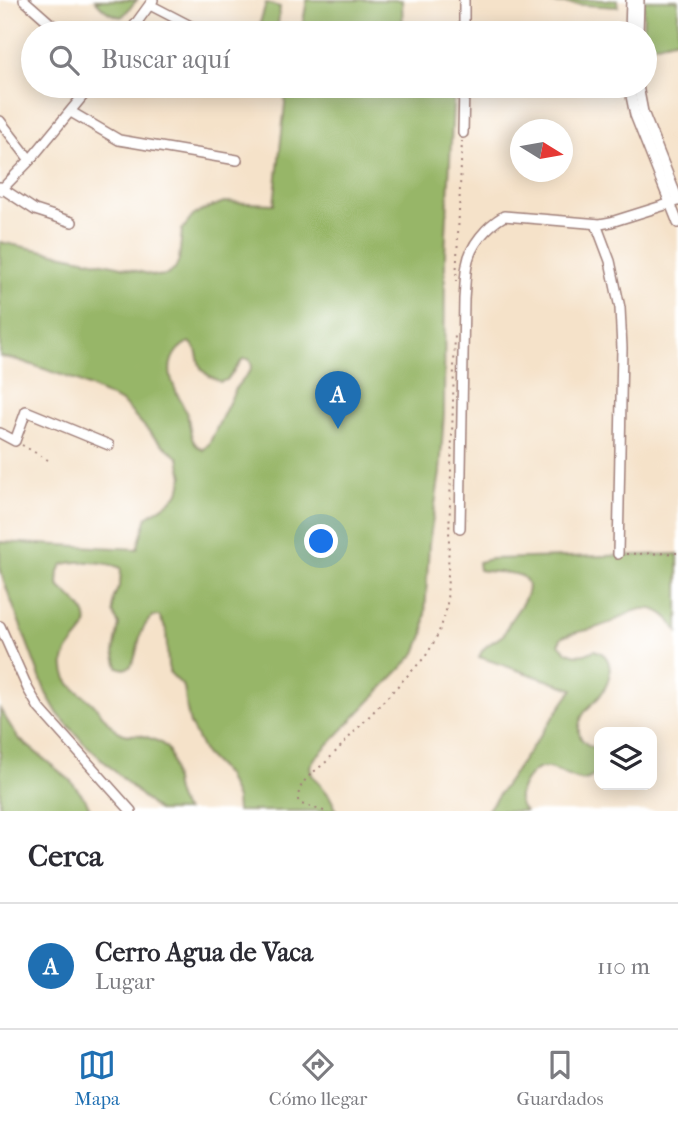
<!DOCTYPE html>
<html lang="es">
<head>
<meta charset="utf-8">
<style>
  :root { --surface:#fff; --page:#f7f7f7; --text:#2b2b33; --muted:#7c7c81; --line:#e1e1e2; --accent:#1f6fb2 }
  body { margin:0; font-family:"IM FELL French Canon",serif; background:var(--page); color:var(--text) }
  .controls { position:absolute; right:21px; bottom:21px; display:grid; overflow:hidden; border-radius:14px; box-shadow:0 4px 18px #0003 }
  .controls button { width:63px; height:63px; display:grid; place-items:center; padding:0; border:0; border-bottom:2px solid var(--line); background:var(--surface); color:var(--text); font:35px sans-serif }
  .compass { position:absolute; left:510px; top:119px; width:63px; height:63px; border-radius:50%; background:var(--surface); box-shadow:0 4px 18px #0003; rotate:101deg }
  .you { position:absolute; left:322px; top:542px; width:24px; height:24px; margin:-18px; border:5px solid #fff; border-radius:50%; background:#1a73e8; box-shadow:0 0 0 10px #1a73e833 }
  .badge { display:grid; place-items:center; width:46px; height:46px; border-radius:50%; background:var(--accent); color:#fff; font-size:23px; font-weight:700 }
  .pin { position:absolute; translate:-50% -58px; filter:drop-shadow(0 2px 4px #0008) }
  .pin::after { content:''; position:absolute; top:37px; width:24px; height:21px; background:inherit; clip-path:polygon(0 0,100% 0,50% 100%) }
  .list { margin:0; padding:0; list-style:none }
  h2 { display:flex; justify-content:space-between; align-items:center; height:91px; margin:0; padding:0 28px; font-size:30px }
  h2 small { font-size:23px; font-weight:400; color:var(--muted) }
  .list li { display:grid; grid-template-columns:46px 1fr auto; gap:21px; align-items:center; box-sizing:border-box; height:126px; padding:0 28px; border-top:2px solid var(--line) }
  .list b { display:block; font-size:26px; white-space:nowrap }
  .list p { margin:0; font-size:23px; white-space:nowrap; color:var(--muted) }
  .list em { font-size:23px; font-style:normal; color:var(--muted) }
  .icon { flex:none; width:38px; height:38px; fill:none; stroke:currentColor; stroke-width:2; stroke-linecap:round; stroke-linejoin:round }
  .map { position:relative; flex:none; width:678px; height:811px; overflow:hidden }
  .search { position:absolute; background:var(--surface); box-shadow:0 4px 18px #0003; left:21px; right:21px; top:21px; height:77px; display:flex; align-items:center; gap:18px; box-sizing:border-box; padding:0 24px; border-radius:38px; color:var(--muted); font-size:26px }
  .sheet { height:217px; background:var(--surface) }
  nav { display:flex; justify-content:space-around; align-items:center; box-sizing:border-box; height:98px; border-top:2px solid var(--line); background:var(--surface); font-size:19px; color:var(--muted) }
  nav a { display:grid; justify-items:center; gap:4px }
  nav .on { color:var(--accent) }
  .map>svg:first-child { display:block }
  .forest { fill:#97b668; stroke:#706a4a; stroke-width:2; fill-rule:evenodd }
  .lines { fill:none; stroke-linecap:round; stroke-linejoin:round }
  .minor-casing { stroke:#a0807a; stroke-width:12 }
  .path { stroke:#a0807a; stroke-width:2; stroke-dasharray:2 5; stroke-linecap:butt }
  .minor { stroke:#fff; stroke-width:9 }
</style>
</head>
<body>
<div class="map">
<svg width="678" height="811" viewBox="0 0 678 811">
  <rect width="100%" height="100%" fill="#fff"/>
  <filter id="ink" filterUnits="userSpaceOnUse"><feTurbulence type="fractalNoise" baseFrequency=".0143" numOctaves="2"/><feDisplacementMap in="SourceGraphic" scale="14" xChannelSelector="R" yChannelSelector="G"/><feConvolveMatrix kernelMatrix="1 2 1 2 8 2 1 2 1" color-interpolation-filters="sRGB"/></filter>
  <filter id="wash" filterUnits="userSpaceOnUse"><feTurbulence type="fractalNoise" baseFrequency=".00686" numOctaves="4" result="noise"/><feDisplacementMap in="SourceGraphic" scale="28" xChannelSelector="R" yChannelSelector="G"/><feGaussianBlur stdDeviation="1.57" result="paint"/><feColorMatrix in="noise" values="0 0 0 0 0 0 0 0 0 0 0 0 0 0 0 0 0 1.4 0 .05"/><feComposite in="paint" operator="in"/></filter>
  <g filter="url(#wash)">
    <rect width="100%" height="100%" fill="#f5e2c9"/>
    <g class="forest">
      <path d="M95,0h42l-15,17c-13,-2 -19,-8 -27,-17z"/>
      <polygon points="307,0 402,0 403,33 301,33"/>
      <polygon points="501,0 617,0 618,7"/>
      <polygon points="644,0 678,0 678,39 645,47 645,33 643,33"/>
      <polygon points="266,3 280,7 277,33 257,33"/>
      <path d="M287,86h167l-9,168 -1,159 -4,60 -11,70 -5,90 -8,20 -101,105 -5,8 2,9 17,20 8,16h-100l-1,-12 -10,-24 -21,-21 -15,-30 -3,-14 -3,-23 -14,-14 -2,-7 -2,-37 -7,-13h-6c-19,17 -11,34 -23,51l-6,2 -6,-2 -4,-15 5,-27 -6,-13v-7l1,-8 6,-13 1,-16c-14,-6 -44,-9 -59,-3l-3,6 -1,14c8,9 20,16 26,27 14,24 -33,32 -17,67 6,12 18,16 27,26 10,10 16,24 30,29 6,2 11,0 16,1 7,2 20,6 25,11 12,10 3,46 21,65h-28l-74,-68 -26,-29 -12,-21 -43,-114 -3,-11v-26l137,7 10,-32 22,-15 10,-10 4,-15 -4,-19 -24,-20 -33,-36 -49,-23 -55,-19 -18,-3v-115l118,24 38,10 11,-1 8,-6 4,-9 3,-30 11,-14 10,-6 21,-8 50,2zM190,342c10,9 6,16 11,26 4,8 13,9 19,14l7,-2 16,-21h6l3,6 -2,6 -13,15 -28,58 -6,6c-16,-8 -11,-24 -17,-38 -9,-20 -25,-41 -9,-61 4,-5 7,-7 13,-9z"/>
      <path d="M678,554v78c-3,-4 -6,-9 -9,-13 -16,-17 -34,-10 -51,0 -7,4 -17,7 -26,10 -11,3 -21,3 -31,9l-2,6c9,12 22,14 35,6 21,5 18,28 8,43 -7,11 -19,16 -22,29 -3,10 0,18 8,23 1,1 9,4 10,5 4,6 1,20 -4,25 -18,19 -42,-22 -63,-1 -5,5 -9,12 -11,18 -3,8 0,14 5,19h-38l86,-122 -94,-32c5,-13 14,-14 24,-22 3,-3 5,-10 7,-14 7,-11 27,-32 13,-44 -8,-6 -32,-4 -44,-7l-1,-8 13,-3z"/>
      <polygon points="0,709 18,738 70,780 86,800 91,811 0,811"/>
    </g>
  </g>
  <g filter="url(#ink)">
    <g class="lines">
      <g class="minor-casing">
        <g id="minor">
          <polyline points="24,0 50,23 63,33"/>
          <polyline points="464,0 464,33"/>
          <polyline points="150,5 204,33"/>
          <polyline points="129,33 153,0"/>
          <polyline points="630,33 631,0"/>
          <polyline points="638,33 639,0"/>
          <polyline points="629,86 635,115 678,223"/>
          <polyline points="638,86 643,112 678,200"/>
          <polyline points="71,112 119,140 237,160"/>
          <polyline points="0,121 30,160"/>
          <polyline points="463,133 464,86"/>
          <polyline points="0,187 35,210 72,222"/>
          <polyline points="0,191 30,160 91,86"/>
          <polyline points="596,224 610,261 620,308 622,348 618,554"/>
          <polyline points="0,433 15,441 26,411 109,445"/>
          <path d="M460,528l4,-229c1,-11 1,-23 3,-34 3,-20 20,-39 37,-49l96,8 11,-2 67,-21"/>
          <polyline points="0,626 28,689 39,708 131,811"/>
        </g>
      </g>
      <g class="path">
        <polyline points="456,282 462,141"/>
        <polyline points="22,445 48,460"/>
        <polyline points="626,554 678,553"/>
        <path d="M324,811l-23,-7 -3,-4c0,-19 15,-27 28,-38l99,-105c11,-17 18,-32 22,-51l8,-273"/>
      </g>
      <use href="#minor" class="minor"/>
    </g>
  </g>
</svg>
<div class="controls">
<button><svg class="icon" aria-label="layers" viewBox="0 0 24 24"><path d="M12 4l9 5-9 5-9-5zM3 14l9 5 9-5"/></svg></button>
</div>
<svg class="compass" viewBox="-18 -18 36 36"><path d="M0-13l5 13h-10z" fill="#e53935"/><path d="M0 13l5-13h-10z" fill="#7c7c81"/></svg>
<div class="you"></div>
<div class="pin badge" style="left:338px;top:429px">A</div>
<div class="search"><svg class="icon" aria-label="search" viewBox="0 0 24 24"><circle cx="10" cy="10" r="6"/><path d="M15 15l6 6"/></svg>Buscar aquí</div>
</div>
<section class="sheet">
<h2>Cerca<small></small></h2>
<ul class="list">
<li><span class="badge">A</span><div><b>Cerro Agua de Vaca</b><p>Lugar</p></div><em>110 m</em></li>
</ul>
</section>
<nav>
<a class="on"><svg class="icon" aria-label="map" viewBox="0 0 24 24"><path d="M3 6l6-2 6 2 6-2v14l-6 2-6-2-6 2zM9 4v14M15 6v14"/></svg>Mapa</a>
<a><svg class="icon" aria-label="directions" viewBox="0 0 24 24"><path d="M12 3l9 9-9 9-9-9zM9 14v-3h6M13 9l2 2-2 2"/></svg>Cómo llegar</a>
<a><svg class="icon" aria-label="saved" viewBox="0 0 24 24"><path d="M7 4h10v16l-5-4-5 4z"/></svg>Guardados</a>
</nav>
</body>
</html>
